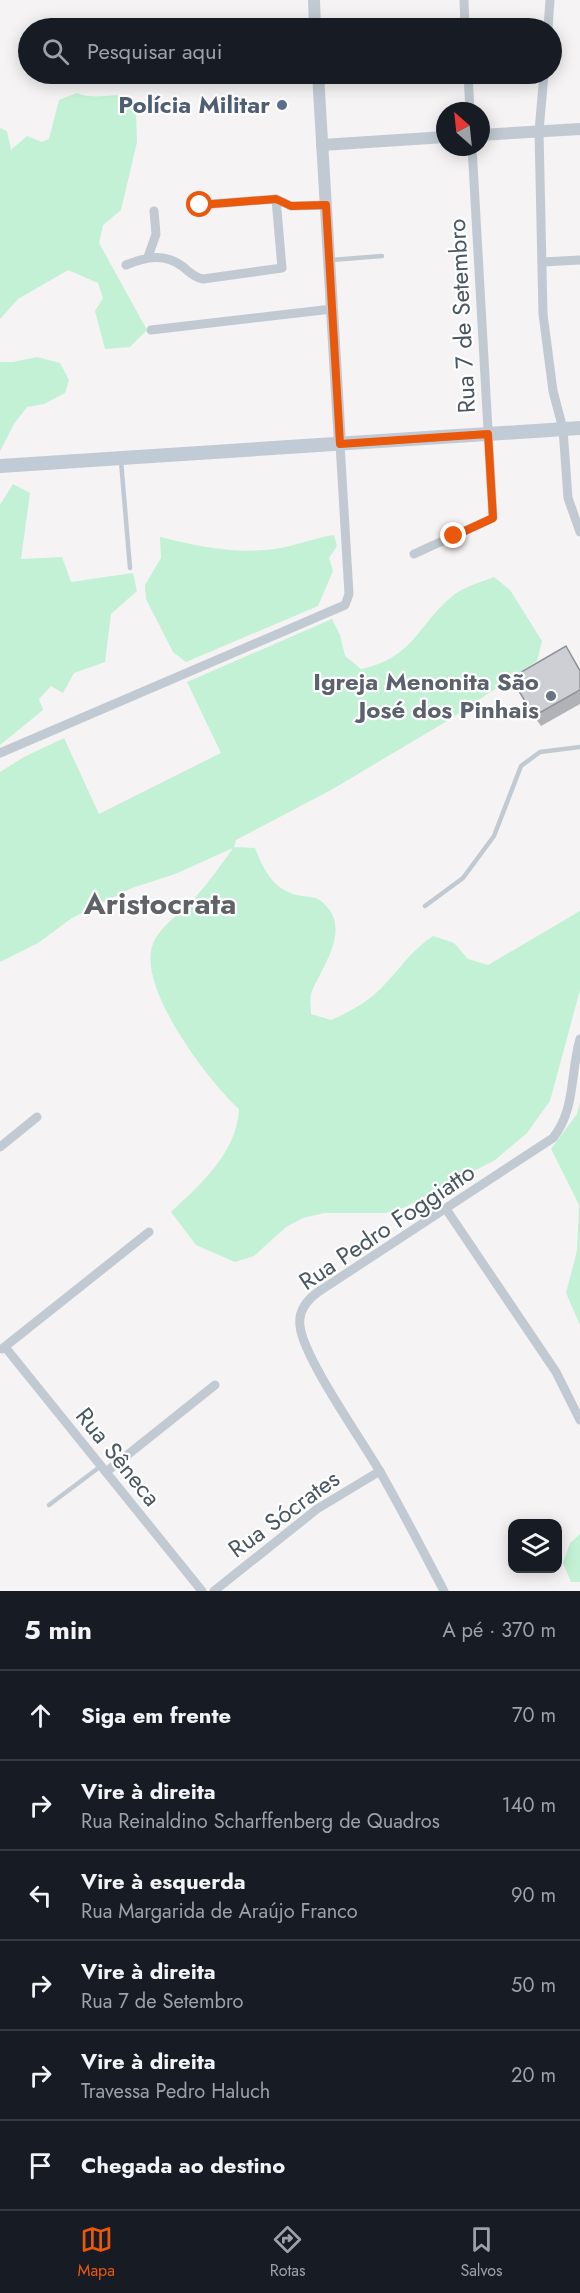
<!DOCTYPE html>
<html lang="pt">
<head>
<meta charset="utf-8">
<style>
  :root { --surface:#171b24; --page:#20242c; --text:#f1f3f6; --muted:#9ea1a6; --line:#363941; --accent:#ea580c }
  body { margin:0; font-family:Jost,sans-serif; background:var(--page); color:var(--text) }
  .controls { position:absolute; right:18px; bottom:18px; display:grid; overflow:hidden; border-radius:12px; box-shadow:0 3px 15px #0003 }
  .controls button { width:54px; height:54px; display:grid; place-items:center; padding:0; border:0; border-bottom:2px solid var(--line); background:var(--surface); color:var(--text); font:30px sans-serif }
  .compass { position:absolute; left:436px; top:102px; width:54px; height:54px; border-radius:50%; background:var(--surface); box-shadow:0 3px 15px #0003; rotate:333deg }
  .stop { position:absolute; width:18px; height:18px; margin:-14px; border:4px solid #ea580c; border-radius:50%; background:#fff }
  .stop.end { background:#ea580c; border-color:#fff; box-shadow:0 2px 6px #0008 }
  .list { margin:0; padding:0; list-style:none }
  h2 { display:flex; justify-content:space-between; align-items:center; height:78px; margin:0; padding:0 24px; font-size:26px }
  h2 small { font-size:20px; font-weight:400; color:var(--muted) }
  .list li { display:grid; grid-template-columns:39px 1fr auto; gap:18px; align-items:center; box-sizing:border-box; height:90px; padding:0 24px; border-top:2px solid var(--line) }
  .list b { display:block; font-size:22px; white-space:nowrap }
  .list p { margin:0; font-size:20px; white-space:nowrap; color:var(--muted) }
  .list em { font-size:20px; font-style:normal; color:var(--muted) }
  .icon { flex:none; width:33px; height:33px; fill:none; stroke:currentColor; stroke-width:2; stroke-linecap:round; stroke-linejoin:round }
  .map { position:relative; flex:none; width:580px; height:1591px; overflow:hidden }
  .search { position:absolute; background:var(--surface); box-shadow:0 3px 15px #0003; left:18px; right:18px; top:18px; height:66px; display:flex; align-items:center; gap:15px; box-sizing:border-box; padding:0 21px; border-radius:33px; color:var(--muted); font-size:22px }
  .sheet { height:618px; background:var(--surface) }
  nav { display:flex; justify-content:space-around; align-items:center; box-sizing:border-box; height:84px; border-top:2px solid var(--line); background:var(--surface); font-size:16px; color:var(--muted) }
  nav a { display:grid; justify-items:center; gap:3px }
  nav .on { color:var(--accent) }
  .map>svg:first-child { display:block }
  .green { fill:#c3f1d5 }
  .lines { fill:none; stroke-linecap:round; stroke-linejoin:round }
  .service { stroke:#c1cad2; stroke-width:4.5 }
  .minor { stroke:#c1cad2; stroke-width:9 }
  .tertiary { stroke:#c1cad2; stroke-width:12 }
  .secondary { stroke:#c1cbd6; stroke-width:14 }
  .wall { fill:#b0b2b7 }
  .building { fill:#cdcfd5; stroke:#909195; stroke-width:1.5 }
  .route { stroke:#ea580c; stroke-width:8 }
  .service-dot { fill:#5c6f8a; stroke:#fff; stroke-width:2 }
  .worship-dot { fill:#6b7280; stroke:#fff; stroke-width:2 }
  .labels { text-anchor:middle; stroke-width:4.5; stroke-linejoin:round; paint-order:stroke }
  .service-label { font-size:24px; font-weight:bold; fill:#4e5e75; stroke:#fff; text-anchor:end }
  .street-label { font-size:24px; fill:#4a5661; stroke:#fff }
  .worship-label { font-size:24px; font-weight:bold; fill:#5b616d; stroke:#fff; text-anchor:end }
  .district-label { font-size:30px; font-weight:bold; fill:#5f6368; stroke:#fff }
</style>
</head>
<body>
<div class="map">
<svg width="580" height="1591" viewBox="0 0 580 1591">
  <rect width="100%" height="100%" fill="#f5f3f3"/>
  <g class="green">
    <path d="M77,93c17,7 31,1 49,2l10,18 1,29 -16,68 -18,15 -4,18 48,87 -17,17 -25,2 -10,-38 8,-13 -5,-15 -30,-13 -50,29 -18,20v-191l7,3 4,19 16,-14 15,6 7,-3 10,-39z"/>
    <polygon points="37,357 60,363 69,380 65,393 44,404 27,407 14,424 0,451 0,362 13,362"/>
    <polygon points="13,484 30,493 21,559 62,557 71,582 133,573 137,591 111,614 105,662 74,673 63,693 51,686 39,699 43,710 0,745 0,505"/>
    <path d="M334,535l3,11 -8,12 4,13 -15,35 -132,56 -13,-10 -27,-53 -1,-14 16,-27 -1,-21c41,10 73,17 115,12 20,-3 39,-11 59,-14z"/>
    <path d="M494,577l16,13 32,51 -5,20 -90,60 -116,69 -95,50 -2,7 21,1c9,22 17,40 41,47 6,2 16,1 22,4 37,25 6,64 -6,92 -3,6 -1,16 -1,23l20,6c21,-9 40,-20 55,-37 17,-18 25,-32 47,-47l21,7 14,16 20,6 92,-54v79l-30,111 -23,32 -32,27 -90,47 -19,6h-62l-21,5 -17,9 -32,29 -19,6 -39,-17 -25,-33c31,-29 66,-60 68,-103 -30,-27 -100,-119 -87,-162 5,-19 29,-34 42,-48 14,-16 27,-34 39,-51l-58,26 -43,14 -60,30 -34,25 -38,19v-190l24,-15 40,-19 35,76 122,-61 -34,-71 145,-63 8,16 5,21 16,13c54,-11 56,-45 94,-75 11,-8 26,-12 39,-17z"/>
    <polygon points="580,1103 580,1325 566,1293 577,1251 579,1205 551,1149 577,1114"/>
    <polygon points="580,1534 580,1582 571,1582 563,1563 570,1543"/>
  </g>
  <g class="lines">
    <g class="service">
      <polyline points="331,260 382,256"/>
      <polyline points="121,461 130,568"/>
      <polyline points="425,906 463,878 494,836 521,766 540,752 580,747"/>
      <polyline points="49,1505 101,1466"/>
    </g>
    <g class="minor">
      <polyline points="464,0 465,28"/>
      <polyline points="548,28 550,0"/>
      <polyline points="468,74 470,111"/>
      <polyline points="544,74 539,131 543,314 553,391 563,429 568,498 580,532"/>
      <polyline points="200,205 276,199 291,206 326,205"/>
      <polyline points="148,257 156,234 154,211"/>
      <polyline points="542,262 580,260"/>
      <path d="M126,265c20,-8 38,-12 56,1 8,6 11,11 21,13l79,-11 -6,-69"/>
      <polyline points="151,330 332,309"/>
      <polyline points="414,554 493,518 472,147"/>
      <polyline points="0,753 345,605 349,594 340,444"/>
      <polyline points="0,1147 37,1117"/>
      <polyline points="446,1209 556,1372 580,1420"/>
      <polyline points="5,1347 202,1591"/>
      <polyline points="2,1349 149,1232"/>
      <polyline points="106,1472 215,1385"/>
      <polyline points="214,1591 317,1509 380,1471"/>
      <path d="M444,1591c-21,-40 -42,-81 -65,-121 -18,-31 -76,-113 -79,-144 -2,-15 7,-26 18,-34l235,-154c23,-29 17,-65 27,-99"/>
    </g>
    <g class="tertiary">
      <polyline points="314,0 315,28"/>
      <polyline points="318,74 340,444"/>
      <polyline points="481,135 580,129"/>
      <polyline points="322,145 445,137"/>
    </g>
    <polyline class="secondary" points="0,466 580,428"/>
  </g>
  <polygon class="wall" points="566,646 580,669 580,704 541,726 534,716"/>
  <polygon class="building" points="566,646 580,671 580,690 534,716 511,678"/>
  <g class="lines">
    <polyline class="route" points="200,205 276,199 291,206 326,205 340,444 488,434 493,518 454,536"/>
  </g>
  <circle class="service-dot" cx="282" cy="105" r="6"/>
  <circle class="worship-dot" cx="551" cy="696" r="6"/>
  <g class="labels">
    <g class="service-label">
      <text x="270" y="113">Polícia Militar</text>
    </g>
    <g class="street-label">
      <text transform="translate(462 316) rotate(-93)" y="8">Rua 7 de Setembro</text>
      <text transform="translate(387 1227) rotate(-34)" y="8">Rua Pedro Foggiatto</text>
      <text transform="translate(118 1457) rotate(51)" y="8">Rua Sêneca</text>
      <text transform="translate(284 1514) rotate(-36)" y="8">Rua Sócrates</text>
    </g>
    <g class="worship-label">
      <text x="539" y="690">Igreja Menonita São<tspan x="539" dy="28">José dos Pinhais</tspan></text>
    </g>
    <g class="district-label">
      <text x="160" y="914">Aristocrata</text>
    </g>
  </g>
</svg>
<div class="controls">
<button><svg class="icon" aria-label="layers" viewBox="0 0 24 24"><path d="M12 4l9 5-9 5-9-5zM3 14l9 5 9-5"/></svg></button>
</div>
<svg class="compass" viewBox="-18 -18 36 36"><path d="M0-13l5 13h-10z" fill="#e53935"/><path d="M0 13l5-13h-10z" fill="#9ea1a6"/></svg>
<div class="stop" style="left:200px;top:205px"></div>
<div class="stop end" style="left:454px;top:536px"></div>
<div class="search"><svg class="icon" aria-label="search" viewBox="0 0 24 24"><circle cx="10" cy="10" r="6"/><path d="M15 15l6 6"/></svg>Pesquisar aqui</div>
</div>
<section class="sheet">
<h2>5 min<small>A pé · 370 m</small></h2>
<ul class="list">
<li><svg class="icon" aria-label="ahead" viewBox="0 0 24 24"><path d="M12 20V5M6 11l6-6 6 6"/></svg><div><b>Siga em frente</b></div><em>70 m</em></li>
<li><svg class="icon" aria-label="right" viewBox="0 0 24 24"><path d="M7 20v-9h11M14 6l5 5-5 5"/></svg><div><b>Vire à direita</b><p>Rua Reinaldino Scharffenberg de Quadros</p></div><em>140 m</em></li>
<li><svg class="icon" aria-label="left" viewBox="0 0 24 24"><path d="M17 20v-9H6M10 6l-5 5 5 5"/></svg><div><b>Vire à esquerda</b><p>Rua Margarida de Araújo Franco</p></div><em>90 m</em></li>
<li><svg class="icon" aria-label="right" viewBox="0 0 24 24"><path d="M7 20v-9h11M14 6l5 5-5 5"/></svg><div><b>Vire à direita</b><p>Rua 7 de Setembro</p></div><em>50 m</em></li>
<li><svg class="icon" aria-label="right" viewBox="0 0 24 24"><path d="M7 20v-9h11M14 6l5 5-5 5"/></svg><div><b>Vire à direita</b><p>Travessa Pedro Haluch</p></div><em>20 m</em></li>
<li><svg class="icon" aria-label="arrive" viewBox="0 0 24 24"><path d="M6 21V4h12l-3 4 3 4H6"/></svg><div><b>Chegada ao destino</b></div></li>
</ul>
</section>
<nav>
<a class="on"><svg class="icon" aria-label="map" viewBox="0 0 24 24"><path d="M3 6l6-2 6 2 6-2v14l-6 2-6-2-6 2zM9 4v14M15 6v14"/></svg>Mapa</a>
<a><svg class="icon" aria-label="directions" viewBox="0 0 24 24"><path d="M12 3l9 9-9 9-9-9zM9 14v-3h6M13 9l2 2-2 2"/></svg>Rotas</a>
<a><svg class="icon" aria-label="saved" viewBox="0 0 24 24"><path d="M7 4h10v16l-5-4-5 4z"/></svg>Salvos</a>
</nav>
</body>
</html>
